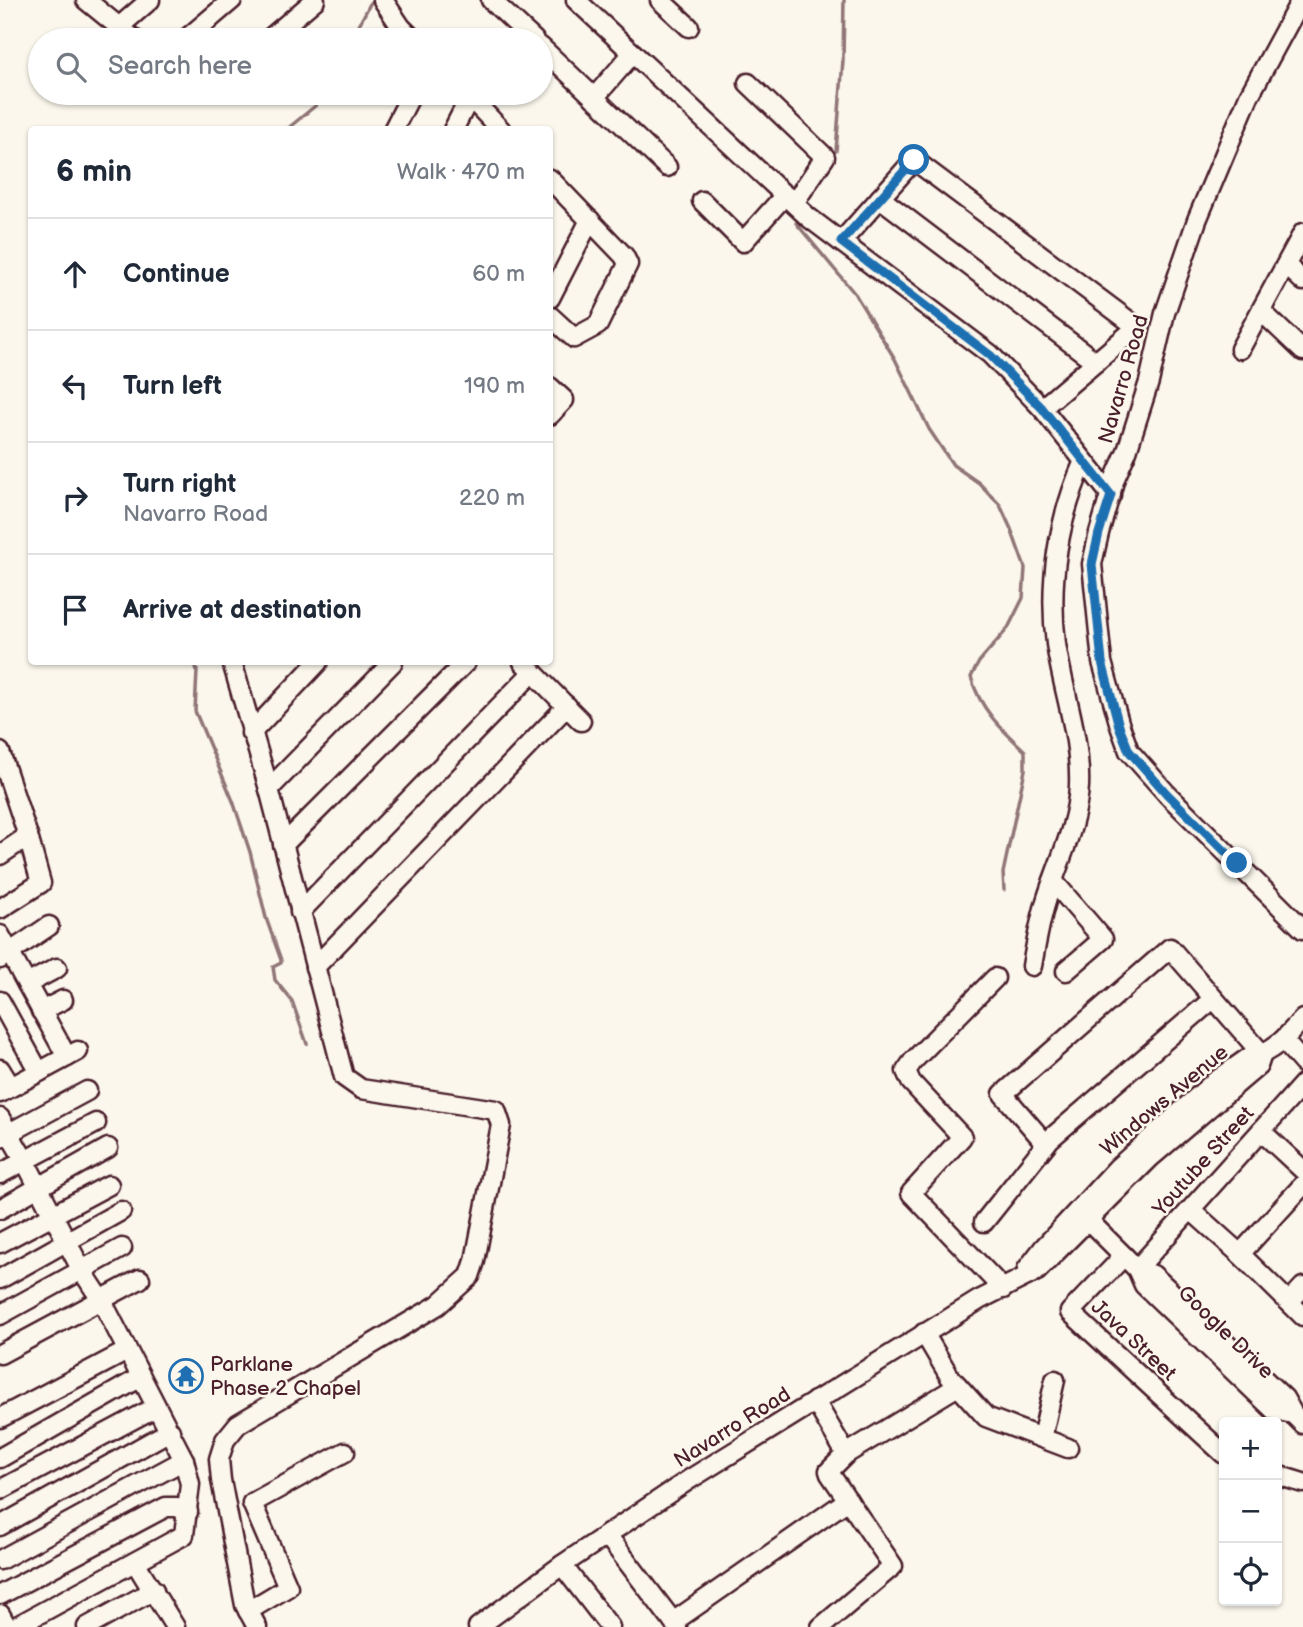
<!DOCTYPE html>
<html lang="en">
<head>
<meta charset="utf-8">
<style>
  :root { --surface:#fff; --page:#f2f2f3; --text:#1f2937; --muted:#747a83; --line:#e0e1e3 }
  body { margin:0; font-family:"Balsamiq Sans",sans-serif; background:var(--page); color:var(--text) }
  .controls { position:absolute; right:21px; bottom:21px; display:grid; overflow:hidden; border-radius:7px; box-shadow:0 2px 5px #0004 }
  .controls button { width:63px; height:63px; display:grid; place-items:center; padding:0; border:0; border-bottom:2px solid var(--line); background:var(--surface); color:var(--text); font:35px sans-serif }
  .stop { position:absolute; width:21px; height:21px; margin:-16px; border:5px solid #1f6fb2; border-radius:50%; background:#fff }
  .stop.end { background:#1f6fb2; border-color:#fff; box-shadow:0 2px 7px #0008 }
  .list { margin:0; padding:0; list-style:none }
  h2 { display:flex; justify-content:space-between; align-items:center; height:91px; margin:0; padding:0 28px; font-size:30px }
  h2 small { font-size:23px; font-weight:400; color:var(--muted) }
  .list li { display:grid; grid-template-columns:46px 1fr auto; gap:21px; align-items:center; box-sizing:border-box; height:112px; padding:0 28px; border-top:2px solid var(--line) }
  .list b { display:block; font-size:26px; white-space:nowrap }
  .list p { margin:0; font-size:23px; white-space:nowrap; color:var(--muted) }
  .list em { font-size:23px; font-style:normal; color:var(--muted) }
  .icon { flex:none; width:38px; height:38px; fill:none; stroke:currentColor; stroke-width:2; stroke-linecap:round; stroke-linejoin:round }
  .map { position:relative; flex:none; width:1303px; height:1627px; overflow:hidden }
  .search { position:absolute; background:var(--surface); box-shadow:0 2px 5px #0004; left:28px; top:28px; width:525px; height:77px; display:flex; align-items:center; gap:18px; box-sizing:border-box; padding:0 24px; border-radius:38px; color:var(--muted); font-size:26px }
  .panel { position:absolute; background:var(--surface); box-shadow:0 2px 5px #0004; left:28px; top:126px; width:525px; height:539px; border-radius:7px }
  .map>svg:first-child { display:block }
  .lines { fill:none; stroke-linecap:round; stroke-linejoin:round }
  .stream { stroke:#907477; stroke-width:3.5 }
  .minor-casing { stroke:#4a1f2b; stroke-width:23 }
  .minor { stroke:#fbf7ec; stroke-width:18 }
  .route { stroke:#1f6fb2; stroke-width:9 }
  .labels { text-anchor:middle; stroke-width:5; stroke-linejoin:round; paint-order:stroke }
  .street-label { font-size:21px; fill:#4a1f2b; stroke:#fbf7ec }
  .poi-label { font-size:21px; fill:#4a1f2b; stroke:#fbf7ec; text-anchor:start }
</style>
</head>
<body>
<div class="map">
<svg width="1303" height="1627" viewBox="0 0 1303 1627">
  <rect width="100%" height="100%" fill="#fbf7ec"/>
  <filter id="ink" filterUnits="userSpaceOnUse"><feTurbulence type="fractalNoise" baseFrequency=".0143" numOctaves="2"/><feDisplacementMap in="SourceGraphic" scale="14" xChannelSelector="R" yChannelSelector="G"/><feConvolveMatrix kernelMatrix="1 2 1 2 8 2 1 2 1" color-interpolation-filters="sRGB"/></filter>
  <g filter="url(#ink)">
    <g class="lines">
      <g class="stream">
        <polyline points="351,40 372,0"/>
        <polyline points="286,130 315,106 323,93"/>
        <polyline points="836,151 843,60 844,0"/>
        <path d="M796,223l59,71 40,65 34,70 24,36 26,18 21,22 11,24 14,39 -2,30 -15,30 -29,34 -8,15c9,32 30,52 54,74v19l-22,103 1,17"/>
        <polyline points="195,662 197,671 195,711 233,801 250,852 266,918 281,960 281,963 273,967 275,980 292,1001 307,1044"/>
      </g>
      <g class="minor-casing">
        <g id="minor">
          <polyline points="86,0 135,40"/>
          <polyline points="383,0 401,27 414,40"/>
          <polyline points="491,0 534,40"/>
          <polyline points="576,0 808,217 990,354 1042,408 1111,495"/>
          <polyline points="660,0 689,27"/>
          <polyline points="1301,0 1249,96 1197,220 1165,313 1149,382 1127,451 1115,478 1099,533 1092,564 1102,662 1120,726 1129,751 1167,794 1303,929"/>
          <polyline points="119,27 150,0"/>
          <polyline points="185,40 232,0"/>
          <polyline points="268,40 315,0"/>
          <polyline points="541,47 667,167"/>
          <polyline points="748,83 825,157 794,203"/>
          <polyline points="466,93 501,130"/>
          <polyline points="594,98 633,53"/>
          <polyline points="393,130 412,93"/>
          <polyline points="453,130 470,97"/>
          <polyline points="550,179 624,256 628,264 598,325 574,338 550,316"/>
          <polyline points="880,198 1096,362"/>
          <polyline points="702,201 743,242 785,195"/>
          <polyline points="841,242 914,160 1137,327 1042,408"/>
          <polyline points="1286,265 1303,281"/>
          <polyline points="550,298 590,220"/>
          <polyline points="1261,311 1303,351"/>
          <polyline points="1240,349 1303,233"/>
          <polyline points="550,387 564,400 550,415"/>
          <polyline points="232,662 269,789 344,1077 361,1089 496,1110 501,1125 475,1261 470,1276 438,1305 238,1424 225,1440 219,1459 221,1480 245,1605 257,1627"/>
          <polyline points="523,662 581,721"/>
          <polyline points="251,733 318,662"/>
          <polyline points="0,752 28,836 41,883 0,909"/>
          <polyline points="269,789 393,662"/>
          <polyline points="283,845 466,662"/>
          <polyline points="0,855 28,836"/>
          <polyline points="1053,881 1103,939 1066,971"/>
          <polyline points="300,912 533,672"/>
          <polyline points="0,935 67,1057"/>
          <polyline points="0,959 49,926"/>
          <path d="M1032,966c4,-23 8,-46 15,-68 12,-38 30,-72 32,-112 2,-48 -16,-95 -23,-142 -8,-64 2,-124 28,-183"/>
          <polyline points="315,967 567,706"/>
          <polyline points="995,978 913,1061 906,1071 911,1082 962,1137 911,1193 1003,1289"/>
          <polyline points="27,984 57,968"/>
          <polyline points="0,1001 39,1072"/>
          <polyline points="41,1011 63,1000"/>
          <polyline points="1283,1040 1303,1063"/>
          <polyline points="0,1069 11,1087"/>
          <polyline points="0,1093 78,1051"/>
          <polyline points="0,1118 25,1161 81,1269 102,1301 184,1460 190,1484 184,1535 15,1627"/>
          <polyline points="1261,1131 1303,1170"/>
          <polyline points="0,1138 87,1091"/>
          <polyline points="1046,1144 1003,1094 1170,948 1262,1054"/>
          <polyline points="0,1174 96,1123"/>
          <polyline points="0,1209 108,1148"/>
          <polyline points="1191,1210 1240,1254 1303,1316"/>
          <polyline points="1080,1212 1137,1269 1144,1285 1274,1410 1293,1414"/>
          <polyline points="984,1222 1050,1139 1213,999"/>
          <polyline points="0,1243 109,1185"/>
          <polyline points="1240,1254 1303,1185"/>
          <polyline points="1124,1256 1070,1312 1224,1454"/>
          <polyline points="1027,1269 1044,1247 1117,1168 1214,1082 1251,1056 1262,1054 1272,1048 1283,1040 1303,1019"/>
          <polyline points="1137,1269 1303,1084"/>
          <polyline points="1137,1269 1153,1275 1284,1398 1293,1414 1303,1424"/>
          <polyline points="0,1279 121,1211"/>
          <polyline points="1289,1302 1303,1287"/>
          <polyline points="0,1315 122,1248"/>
          <polyline points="924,1333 950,1377 986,1417 1068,1448"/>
          <polyline points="0,1354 140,1279"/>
          <polyline points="815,1401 846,1454 958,1386"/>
          <polyline points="0,1418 127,1351"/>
          <polyline points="1042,1438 1055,1380"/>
          <polyline points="0,1458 141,1377"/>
          <polyline points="1277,1475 1303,1483"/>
          <polyline points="0,1490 156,1407"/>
          <polyline points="0,1526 170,1431"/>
          <polyline points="607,1535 677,1627"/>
          <polyline points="0,1560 184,1460"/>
          <polyline points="135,1562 175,1627"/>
          <polyline points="562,1565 610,1627"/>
          <polyline points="0,1595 166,1507 177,1507 188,1512"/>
          <polyline points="248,1611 288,1587 252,1503 345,1452"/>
          <polyline points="0,1614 7,1627"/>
          <polyline points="673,1622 848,1500"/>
          <polyline points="87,1627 154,1590"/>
          <polyline points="478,1627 562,1565 690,1479 979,1300 1037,1271 1150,1158 1258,1066 1262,1054"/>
          <polyline points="821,1627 893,1566 830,1474 829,1471 846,1454"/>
        </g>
      </g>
      <use href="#minor" class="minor"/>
    </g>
  </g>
  <g class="lines" filter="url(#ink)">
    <polyline class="route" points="914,160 841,242 990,355 1042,408 1111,495 1099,533 1092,564 1102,662 1119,726 1129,751 1167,794 1237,863"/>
  </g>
  <defs>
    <g id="temple-ring" transform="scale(1.75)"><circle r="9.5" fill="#fbf7ec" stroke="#1f6fb2" stroke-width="1.5"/><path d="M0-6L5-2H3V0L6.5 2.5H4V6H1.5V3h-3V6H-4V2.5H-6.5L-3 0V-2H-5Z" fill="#1f6fb2"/></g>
  </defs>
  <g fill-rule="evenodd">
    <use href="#temple-ring" x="186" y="1376"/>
  </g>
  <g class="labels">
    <g class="street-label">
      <text transform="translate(1123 379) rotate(-74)" y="7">Navarro Road</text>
      <text transform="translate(1164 1100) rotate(-40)" y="7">Windows Avenue</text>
      <text transform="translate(1203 1161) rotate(-48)" y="7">Youtube Street</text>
      <text transform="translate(1226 1332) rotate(44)" y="7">Google Drive</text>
      <text transform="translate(1134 1340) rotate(43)" y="7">Java Street</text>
      <text transform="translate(732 1427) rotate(-32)" y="7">Navarro Road</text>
    </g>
    <g class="poi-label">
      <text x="210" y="1371">Parklane<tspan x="210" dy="24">Phase 2 Chapel</tspan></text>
    </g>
  </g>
</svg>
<div class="controls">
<button>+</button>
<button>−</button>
<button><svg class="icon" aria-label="locate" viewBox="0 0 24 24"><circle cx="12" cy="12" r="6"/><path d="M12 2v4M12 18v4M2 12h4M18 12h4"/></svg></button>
</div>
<div class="stop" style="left:914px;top:160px"></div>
<div class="stop end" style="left:1237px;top:863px"></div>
<div class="search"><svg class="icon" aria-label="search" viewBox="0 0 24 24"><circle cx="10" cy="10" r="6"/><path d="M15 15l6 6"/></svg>Search here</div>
<section class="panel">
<h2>6 min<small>Walk · 470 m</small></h2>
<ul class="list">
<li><svg class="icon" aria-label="ahead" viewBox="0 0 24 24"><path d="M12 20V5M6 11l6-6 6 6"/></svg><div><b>Continue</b></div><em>60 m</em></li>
<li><svg class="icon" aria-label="left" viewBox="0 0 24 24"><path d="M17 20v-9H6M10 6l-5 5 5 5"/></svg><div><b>Turn left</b></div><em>190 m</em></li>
<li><svg class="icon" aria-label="right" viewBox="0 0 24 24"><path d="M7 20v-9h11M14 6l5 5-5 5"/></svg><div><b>Turn right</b><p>Navarro Road</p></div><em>220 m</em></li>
<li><svg class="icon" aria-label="arrive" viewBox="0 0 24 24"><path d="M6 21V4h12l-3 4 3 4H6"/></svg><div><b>Arrive at destination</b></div></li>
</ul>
</section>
</div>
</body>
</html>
